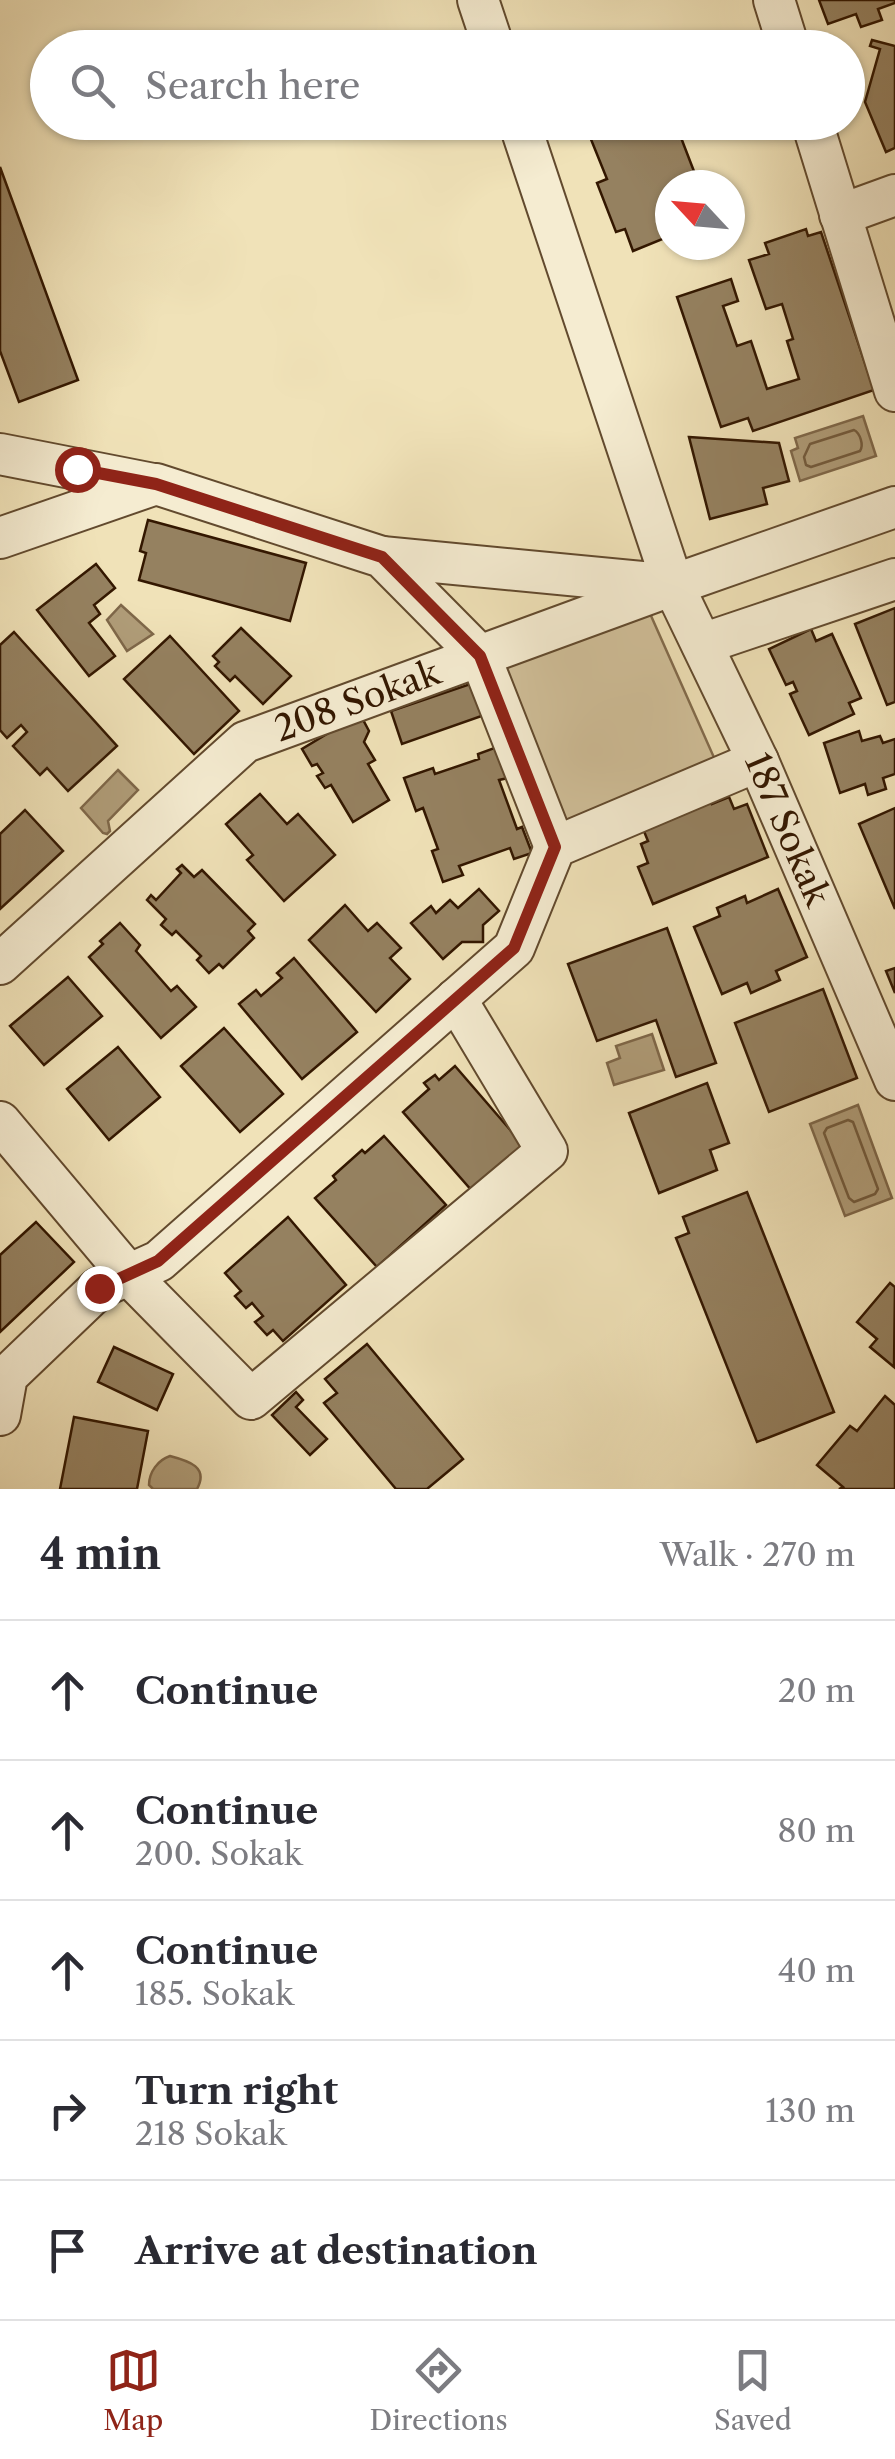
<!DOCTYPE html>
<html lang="en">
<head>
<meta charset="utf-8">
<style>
  :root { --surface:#fff; --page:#f2f2f3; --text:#2b2b33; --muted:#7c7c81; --line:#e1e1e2; --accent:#8f2418 }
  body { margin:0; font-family:"Libre Caslon Text",serif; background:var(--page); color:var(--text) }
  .compass { position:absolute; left:655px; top:170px; width:90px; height:90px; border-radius:50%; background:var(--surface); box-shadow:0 2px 8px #0004; rotate:296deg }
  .stop { position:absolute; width:30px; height:30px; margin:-22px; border:8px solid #8f2418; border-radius:50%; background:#fff }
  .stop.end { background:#8f2418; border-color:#fff; box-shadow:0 2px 10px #0008 }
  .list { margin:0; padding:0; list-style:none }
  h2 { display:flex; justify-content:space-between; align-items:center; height:130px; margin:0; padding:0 40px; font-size:42px }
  h2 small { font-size:32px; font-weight:400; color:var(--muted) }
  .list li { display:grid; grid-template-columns:65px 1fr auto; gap:30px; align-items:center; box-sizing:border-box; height:140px; padding:0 40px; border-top:2px solid var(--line) }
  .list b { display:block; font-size:38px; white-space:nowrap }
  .list p { margin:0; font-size:32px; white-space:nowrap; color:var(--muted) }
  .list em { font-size:32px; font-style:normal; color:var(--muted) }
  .icon { flex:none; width:55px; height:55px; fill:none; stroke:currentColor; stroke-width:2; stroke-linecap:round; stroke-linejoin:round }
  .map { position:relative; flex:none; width:895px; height:1489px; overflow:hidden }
  .search { position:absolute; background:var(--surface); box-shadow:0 2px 8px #0004; left:30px; right:30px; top:30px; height:110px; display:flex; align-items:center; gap:25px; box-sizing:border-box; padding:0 35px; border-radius:55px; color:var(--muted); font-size:38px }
  .sheet { height:830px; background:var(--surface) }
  nav { display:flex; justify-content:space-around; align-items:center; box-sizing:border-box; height:140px; border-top:2px solid var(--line); background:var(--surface); font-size:28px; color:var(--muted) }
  nav a { display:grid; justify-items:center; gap:5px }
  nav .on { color:var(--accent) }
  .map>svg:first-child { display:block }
  .green { fill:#d0bf99; stroke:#826b4c; stroke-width:2.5 }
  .water { fill:#b09d79; stroke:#7e6749; stroke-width:2.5 }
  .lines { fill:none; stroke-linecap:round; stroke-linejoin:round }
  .shore { stroke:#725a3c; stroke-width:2.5 }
  .building { fill:#958160; stroke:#331700; stroke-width:2.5 }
  .street-casing { stroke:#624a2e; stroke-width:44 }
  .street { stroke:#f5ecd1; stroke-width:40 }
  .route { stroke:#8f2418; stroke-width:12 }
  .labels { text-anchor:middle; stroke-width:10; stroke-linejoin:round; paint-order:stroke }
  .street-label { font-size:35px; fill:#331700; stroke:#f5ecd1 }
</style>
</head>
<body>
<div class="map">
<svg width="895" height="1489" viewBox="0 0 895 1489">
  <rect width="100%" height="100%" fill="#f0e2b8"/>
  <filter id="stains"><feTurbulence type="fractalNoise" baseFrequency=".002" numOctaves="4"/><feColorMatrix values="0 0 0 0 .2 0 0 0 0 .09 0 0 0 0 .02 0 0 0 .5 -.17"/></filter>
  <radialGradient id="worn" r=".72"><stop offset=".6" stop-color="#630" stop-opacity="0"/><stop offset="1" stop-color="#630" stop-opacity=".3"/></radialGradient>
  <polygon class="green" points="644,600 716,762 569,828 497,665"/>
  <g class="water">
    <polygon points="863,416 876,456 800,481 791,451 798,448 795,438"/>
    <polygon points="121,605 153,634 127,651 107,620"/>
    <polygon points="118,770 138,790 108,821 110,831 107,834 103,833 81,808"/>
    <polygon points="652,1034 664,1070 614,1085 607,1063 620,1058 616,1046"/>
    <polygon points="858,1105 892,1198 845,1216 810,1124"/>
    <path d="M170,1456c19,5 39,11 27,33h-44l-4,-4c0,-13 9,-25 21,-29z"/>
  </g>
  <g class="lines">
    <g class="shore">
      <path d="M854,430c6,3 10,15 6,21l-49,16 -5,-2 -2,-8 6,-13z"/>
      <polygon points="848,1120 853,1122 878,1189 875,1194 854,1202 849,1198 824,1133 827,1128"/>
    </g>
  </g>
  <g class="building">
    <polygon points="819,0 895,0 895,3 878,9 882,20 861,27 856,14 828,24"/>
    <polygon points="872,40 895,46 895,148 886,152 865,102 880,49 870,46"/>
    <polygon points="584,122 675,122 695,174 689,185 670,185 670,236 633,251 625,229 616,232 597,183 607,179"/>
    <polygon points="0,167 78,380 19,402 0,351"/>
    <polygon points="806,229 808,236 821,232 874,390 753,431 748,418 721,427 677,297 731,279 738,301 723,306 737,346 751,341 767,389 799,379 787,341 793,339 782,304 766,309 749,260 769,254 765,243"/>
    <polygon points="689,437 779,443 789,481 763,488 767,504 710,519"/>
    <polygon points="148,520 306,563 290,621 139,580 146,553 140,551"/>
    <polygon points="96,564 115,588 94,605 100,614 89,623 115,656 89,676 37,610"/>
    <polygon points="895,608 895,702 887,705 855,624"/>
    <polygon points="241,628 291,676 263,704 235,676 230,681 215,666 219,662 213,656"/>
    <polygon points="811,629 816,641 832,634 861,698 849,703 854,714 809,735 790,694 797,691 793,682 786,685 769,649"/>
    <polygon points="14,632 117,746 68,791 47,768 40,775 13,746 27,732 21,725 7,738 0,730 0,645"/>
    <polygon points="170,636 239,711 194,754 124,679"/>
    <polygon points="482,680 493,712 402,744 391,711"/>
    <polygon points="360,714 369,731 364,742 375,760 368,764 389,800 353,822 331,785 325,788 317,776 323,773 317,764 312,766 302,749"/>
    <polygon points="859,731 862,741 880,736 883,743 895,739 895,774 883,778 886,789 868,795 865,784 840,793 824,743"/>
    <polygon points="497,747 508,778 499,780 517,829 522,827 532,853 514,859 510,848 459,866 463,875 443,882 432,851 438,849 423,808 416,811 404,778 433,768 435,774 479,759 478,754"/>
    <polygon points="260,794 287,824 298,814 335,855 284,901 247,860 253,855 226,824"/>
    <polygon points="711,797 712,804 729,797 734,809 747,804 768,857 653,904 638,867 648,863 641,844 648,841 641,824"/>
    <polygon points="895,808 895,909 859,824"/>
    <polygon points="25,810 63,851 0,909 0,834"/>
    <polygon points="182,865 194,877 202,870 255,924 248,931 254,938 223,968 219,964 209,973 197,960 201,956 176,931 172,935 161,925 166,919 147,900 151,895 156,900 181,873 177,869"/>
    <polygon points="479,889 499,911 483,925 483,942 462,942 443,959 411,923 431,906 436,913 450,900 458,908"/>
    <polygon points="778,889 807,957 776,971 780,980 751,993 747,983 722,994 694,927 720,916 717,908 745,896 747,903"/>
    <polygon points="345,905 368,931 377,923 401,948 390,958 410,979 376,1012 309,940"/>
    <polygon points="120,923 140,945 136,951 171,991 177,986 196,1007 161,1038 89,957 103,944 100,941"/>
    <polygon points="667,928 716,1063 676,1077 656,1020 597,1041 568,964"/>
    <polygon points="294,958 357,1032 302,1079 239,1004 256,990 261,996 282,978 277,973"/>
    <polygon points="895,968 895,993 886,971"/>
    <polygon points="68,977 102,1016 44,1065 10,1026"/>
    <polygon points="823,989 857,1078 769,1112 735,1023"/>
    <polygon points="224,1028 283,1094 240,1132 181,1066"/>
    <polygon points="118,1047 160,1097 109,1140 67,1089"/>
    <polygon points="455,1066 525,1147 473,1192 403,1112 429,1089 424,1083 435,1075 439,1080"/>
    <polygon points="707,1083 729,1143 710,1150 717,1170 659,1193 629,1113"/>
    <polygon points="384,1136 446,1205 377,1267 315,1198 336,1180 333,1176 362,1150 365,1153"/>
    <polygon points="747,1192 834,1412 757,1442 676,1238 689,1233 683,1217"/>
    <polygon points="288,1217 346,1285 283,1341 273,1330 267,1335 255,1322 263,1316 252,1303 246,1308 235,1296 241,1291 225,1273"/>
    <polygon points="36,1222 74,1262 0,1332 0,1255"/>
    <polygon points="890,1283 895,1287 894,1367 870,1347 877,1339 857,1322"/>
    <polygon points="367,1344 463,1459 427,1489 396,1489 324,1403 337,1393 325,1379"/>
    <polygon points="114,1347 173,1374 157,1410 98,1382"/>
    <polygon points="296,1392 303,1400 296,1407 327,1439 310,1455 272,1415"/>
    <polygon points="885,1396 895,1405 895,1489 839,1489 843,1487 817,1465 850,1426 857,1431"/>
    <polygon points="74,1417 148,1431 137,1489 60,1489"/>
  </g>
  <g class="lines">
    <g class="street-casing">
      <g id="street">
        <polyline points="478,0 494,48"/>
        <polyline points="774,0 789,48"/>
        <polyline points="812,122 895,391"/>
        <polyline points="840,215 895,195"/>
        <polyline points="0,454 153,484"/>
        <polyline points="0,538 156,484 382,557 480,656 555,847"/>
        <polyline points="382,557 673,585 519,122"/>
        <path id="s1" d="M673,585l85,176 137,319"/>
        <polyline points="702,644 895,579"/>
        <path id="s2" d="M0,964l245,-222 428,-157 222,-78"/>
        <polyline points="0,1122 128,1274 251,1399 547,1151 456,999"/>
        <polyline points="0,1415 7,1376 99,1288 159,1261 514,948 555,847 758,761"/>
      </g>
    </g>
    <use href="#street" class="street"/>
  </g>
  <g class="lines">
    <polyline class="route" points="77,469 156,484 382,557 480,656 555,847 514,948 158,1261 99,1288"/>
  </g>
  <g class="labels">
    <g class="street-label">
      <text dy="12" stroke="none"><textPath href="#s2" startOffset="450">208 Sokak</textPath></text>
      <text dy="12" stroke="none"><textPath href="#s1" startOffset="270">187 Sokak</textPath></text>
    </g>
  </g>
  <rect width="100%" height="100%" filter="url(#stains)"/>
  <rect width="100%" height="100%" fill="url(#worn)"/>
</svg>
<svg class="compass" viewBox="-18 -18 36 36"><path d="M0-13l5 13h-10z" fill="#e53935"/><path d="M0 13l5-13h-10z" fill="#7c7c81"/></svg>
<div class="stop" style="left:77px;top:469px"></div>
<div class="stop end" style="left:99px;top:1288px"></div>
<div class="search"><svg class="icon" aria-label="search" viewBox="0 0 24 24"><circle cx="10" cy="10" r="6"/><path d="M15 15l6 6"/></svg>Search here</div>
</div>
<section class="sheet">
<h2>4 min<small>Walk · 270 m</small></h2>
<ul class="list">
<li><svg class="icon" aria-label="ahead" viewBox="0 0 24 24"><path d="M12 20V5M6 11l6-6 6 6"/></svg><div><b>Continue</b></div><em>20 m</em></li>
<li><svg class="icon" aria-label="ahead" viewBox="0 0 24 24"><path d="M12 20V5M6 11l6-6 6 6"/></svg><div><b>Continue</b><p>200. Sokak</p></div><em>80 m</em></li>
<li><svg class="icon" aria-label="ahead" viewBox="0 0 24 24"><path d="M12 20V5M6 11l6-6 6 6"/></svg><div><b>Continue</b><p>185. Sokak</p></div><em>40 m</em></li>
<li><svg class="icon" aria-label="right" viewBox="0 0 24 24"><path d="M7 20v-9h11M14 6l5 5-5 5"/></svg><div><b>Turn right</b><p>218 Sokak</p></div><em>130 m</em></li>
<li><svg class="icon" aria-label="arrive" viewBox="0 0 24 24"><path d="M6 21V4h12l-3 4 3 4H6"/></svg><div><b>Arrive at destination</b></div></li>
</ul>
</section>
<nav>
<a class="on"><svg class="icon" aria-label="map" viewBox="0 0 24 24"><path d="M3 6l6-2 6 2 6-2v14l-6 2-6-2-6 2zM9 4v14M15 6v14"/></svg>Map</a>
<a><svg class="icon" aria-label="directions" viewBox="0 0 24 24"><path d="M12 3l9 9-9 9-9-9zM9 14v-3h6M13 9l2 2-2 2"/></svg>Directions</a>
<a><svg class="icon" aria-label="saved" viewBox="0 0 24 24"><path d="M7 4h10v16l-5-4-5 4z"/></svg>Saved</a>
</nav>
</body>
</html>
